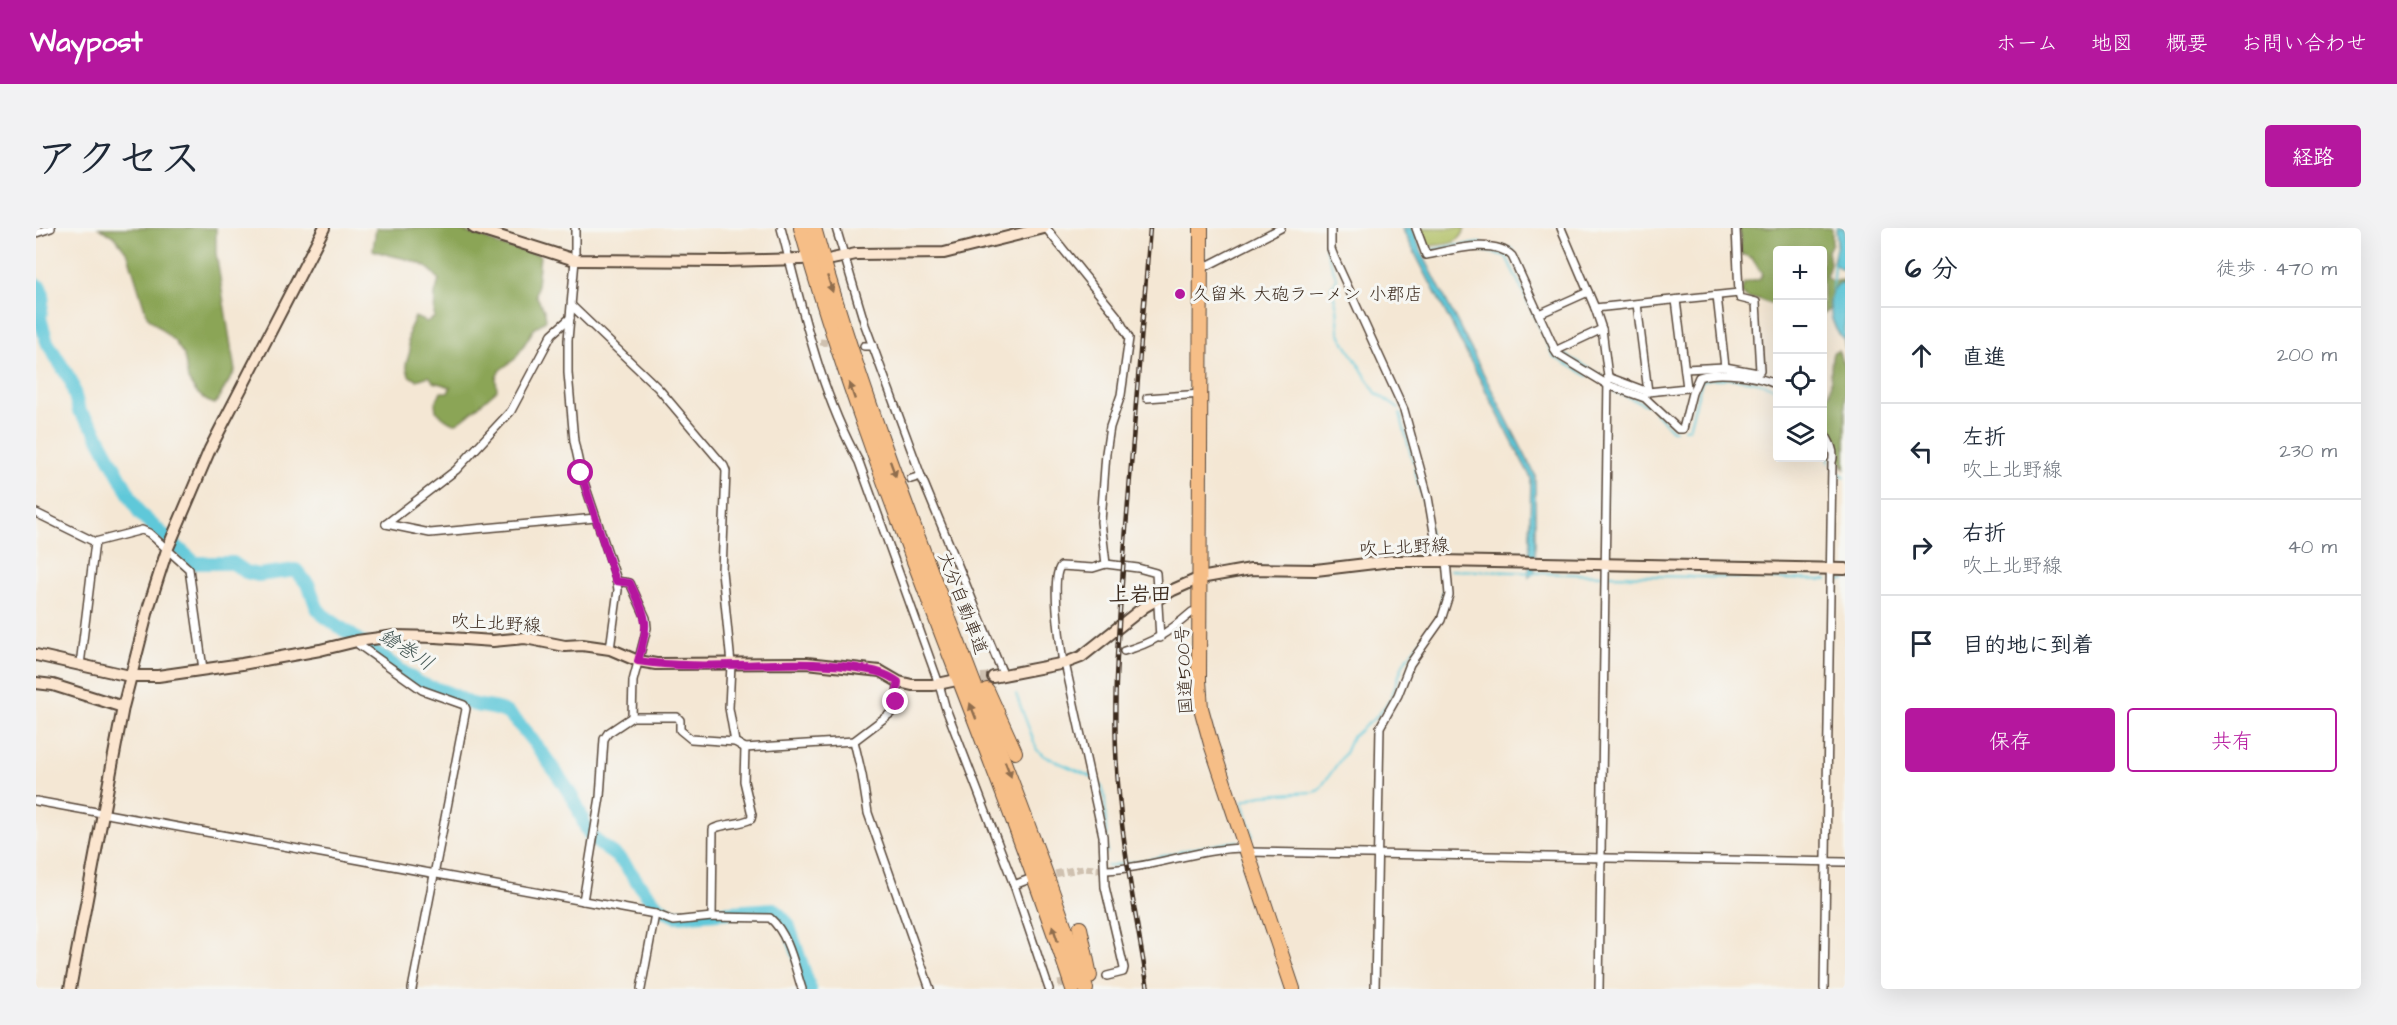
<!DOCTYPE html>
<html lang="ja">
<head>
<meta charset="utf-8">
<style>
  :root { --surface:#fff; --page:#f2f2f3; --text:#1f2937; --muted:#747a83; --line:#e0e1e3; --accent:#b5179e }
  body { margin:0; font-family:"Architects Daughter","Klee One",sans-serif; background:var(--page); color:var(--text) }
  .controls { position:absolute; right:18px; top:18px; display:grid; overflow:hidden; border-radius:6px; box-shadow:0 6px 24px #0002 }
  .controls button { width:54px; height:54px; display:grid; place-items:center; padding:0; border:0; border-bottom:2px solid var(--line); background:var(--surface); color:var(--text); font:30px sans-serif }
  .stop { position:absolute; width:18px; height:18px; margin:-14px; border:4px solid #b5179e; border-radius:50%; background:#fff }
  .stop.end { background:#b5179e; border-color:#fff; box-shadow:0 2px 6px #0008 }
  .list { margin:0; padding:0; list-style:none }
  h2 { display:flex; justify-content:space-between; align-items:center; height:78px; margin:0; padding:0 24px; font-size:26px }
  h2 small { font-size:20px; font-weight:400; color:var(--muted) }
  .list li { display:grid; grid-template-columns:39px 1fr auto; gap:18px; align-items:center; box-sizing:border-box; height:96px; padding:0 24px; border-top:2px solid var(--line) }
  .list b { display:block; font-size:22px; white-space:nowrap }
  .list p { margin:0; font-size:20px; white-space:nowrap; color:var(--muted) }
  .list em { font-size:20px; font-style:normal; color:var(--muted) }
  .actions { display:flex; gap:12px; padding:18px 24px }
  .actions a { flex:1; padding:14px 0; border:2px solid var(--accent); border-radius:6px; text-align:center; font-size:21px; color:var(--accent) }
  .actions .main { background:var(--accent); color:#fff }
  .icon { flex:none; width:33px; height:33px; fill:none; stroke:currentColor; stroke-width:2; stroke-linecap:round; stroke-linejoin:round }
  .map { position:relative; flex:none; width:1809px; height:761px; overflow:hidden; border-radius:6px }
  header { display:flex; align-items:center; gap:36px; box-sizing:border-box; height:84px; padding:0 30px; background:var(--accent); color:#fff }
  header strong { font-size:28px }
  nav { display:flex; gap:33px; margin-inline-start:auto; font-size:21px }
  .intro { display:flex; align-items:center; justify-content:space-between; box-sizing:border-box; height:144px; padding:0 36px }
  h1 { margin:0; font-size:42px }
  .button { padding:15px 27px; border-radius:6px; background:var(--accent); color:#fff; font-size:21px; font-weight:700 }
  main { display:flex; gap:36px; padding:0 36px }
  aside { flex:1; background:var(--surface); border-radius:6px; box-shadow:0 6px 24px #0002 }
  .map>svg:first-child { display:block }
  .green { fill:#afbe61; stroke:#757440; stroke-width:1.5 }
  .forest { fill:#8ba557; stroke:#63683a; stroke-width:1.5 }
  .water { fill:#5ec8d9; stroke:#4c797c; stroke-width:1.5 }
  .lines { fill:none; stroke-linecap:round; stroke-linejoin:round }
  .stream { stroke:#5ec8d9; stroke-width:2 }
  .river { stroke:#5ec8d9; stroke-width:14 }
  .street-tunnel { stroke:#cfc1b0; stroke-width:7; stroke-dasharray:7 3.5; stroke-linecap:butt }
  .secondary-tunnel { stroke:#cfc1b0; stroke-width:10; stroke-dasharray:10 5; stroke-linecap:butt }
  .street-casing { stroke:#574639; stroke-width:10 }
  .secondary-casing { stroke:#574639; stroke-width:14 }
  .highway-casing { stroke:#574639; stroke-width:16 }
  .street { stroke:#fff; stroke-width:7 }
  .secondary { stroke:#fbe5cf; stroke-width:10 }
  .highway { stroke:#f6be87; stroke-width:14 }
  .rail-casing { stroke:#3b2a1e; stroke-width:4.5 }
  .rail { stroke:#f6f6f2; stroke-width:2; stroke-dasharray:7; stroke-linecap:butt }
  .oneway { fill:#8f6d4d }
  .route { stroke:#b5179e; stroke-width:8 }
  .poi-dot { fill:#b5179e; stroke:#f6f6f2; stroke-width:2 }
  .labels { text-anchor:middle; stroke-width:6; stroke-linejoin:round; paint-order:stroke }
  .poi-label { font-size:18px; fill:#3b2a1e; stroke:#f6f6f2; text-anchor:start }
  .street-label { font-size:18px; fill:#3b2a1e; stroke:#f6f6f2 }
  .water-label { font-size:20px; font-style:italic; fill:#465956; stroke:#f6f6f2 }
  .quarter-label { font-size:21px; font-weight:bold; fill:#3b2a1e; stroke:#f6f6f2 }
</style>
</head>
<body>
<header>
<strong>Waypost</strong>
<nav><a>ホーム</a><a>地図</a><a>概要</a><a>お問い合わせ</a></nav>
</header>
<div class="intro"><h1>アクセス</h1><a class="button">経路</a></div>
<main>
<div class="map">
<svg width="1809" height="761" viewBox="0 0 1809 761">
  <rect width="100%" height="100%" fill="#f6f6f2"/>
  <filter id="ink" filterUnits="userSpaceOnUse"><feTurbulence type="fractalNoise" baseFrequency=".0167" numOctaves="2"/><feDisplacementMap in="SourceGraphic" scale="12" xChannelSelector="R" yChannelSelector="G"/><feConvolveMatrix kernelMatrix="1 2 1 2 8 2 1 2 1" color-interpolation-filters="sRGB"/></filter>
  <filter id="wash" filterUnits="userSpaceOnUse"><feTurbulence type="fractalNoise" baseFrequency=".008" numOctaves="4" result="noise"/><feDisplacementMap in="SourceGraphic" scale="24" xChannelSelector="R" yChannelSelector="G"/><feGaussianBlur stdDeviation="1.35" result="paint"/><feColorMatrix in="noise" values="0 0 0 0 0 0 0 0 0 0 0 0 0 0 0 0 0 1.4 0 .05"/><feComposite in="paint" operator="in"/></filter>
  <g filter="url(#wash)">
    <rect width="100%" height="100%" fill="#f4e7d4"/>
    <path class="green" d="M1385,0h44c-4,18 -21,16 -37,18z"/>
    <g class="forest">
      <polygon points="63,0 180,0 180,25 199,143 179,176 171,173 160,164 152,152 148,127 139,114 111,88 92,26 79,9"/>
      <path d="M340,0h76l33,10 13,7 42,10 -4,40 9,17 1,8 -12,9 -19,30 -15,11 -4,8 1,12c-8,6 -35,32 -41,33 -8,0 -14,-8 -20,-12l-1,-8 6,-11h7l3,-5 -17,-5 -5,-6 -12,4 -8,-4 -3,-12 4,-13 -2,-10 1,-11 6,-13 11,5 8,-4 1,-24 4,-14c-15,-24 -43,-20 -66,-30z"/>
      <polygon points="1703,0 1796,0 1796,15 1792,23 1794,36 1790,49 1795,53 1809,52 1809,65 1795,71 1794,81 1787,86 1786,22 1742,22 1741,73 1734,76 1723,71 1712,71 1705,65 1708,55 1724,51 1726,46 1716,30 1705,26"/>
      <path d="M1802,123l7,14v105l-22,-47v-26l6,-2c4,-15 0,-27 4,-42z"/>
    </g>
    <g class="water">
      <polygon points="1366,0 1376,0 1388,29 1499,247 1499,342 1493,349 1495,250"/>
      <polygon points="1800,0 1809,0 1809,41 1804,41 1797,35 1801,15"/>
      <path d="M1804,55h5v66l-1,-9c-13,-12 -22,-45 -4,-57z"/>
    </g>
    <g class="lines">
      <g class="stream">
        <polyline points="1289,0 1289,20 1301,51 1295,59 1301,79 1303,103 1309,116"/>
        <polyline points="1467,19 1476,21 1479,27"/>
        <polyline points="1441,21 1470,28 1518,129 1552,148"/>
        <polyline points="1391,23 1416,18 1447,15"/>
        <polyline points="1796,63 1798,36"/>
        <polyline points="1311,118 1340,165 1363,181"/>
        <polyline points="1525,124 1568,149"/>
        <polyline points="1578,163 1611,177"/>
        <polyline points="1618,183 1636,202 1639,202"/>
        <polyline points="1364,186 1377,234"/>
        <path d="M1648,201l5,-1 13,-48c24,-3 55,-2 76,10"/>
        <polyline points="1786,210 1791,219 1793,235"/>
        <polyline points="1378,239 1390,283 1396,327"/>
        <polyline points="1799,242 1809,249"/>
        <polyline points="1414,342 1566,347"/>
        <polyline points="1572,347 1791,352"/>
        <polyline points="1797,352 1809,352"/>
        <polyline points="980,466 1001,522 1008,528 1058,550 1066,558 1069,571 1071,625"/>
        <polyline points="1211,610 1217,608 1207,573 1225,567 1278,564 1283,562 1309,525 1316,509 1341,488 1354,472 1368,434 1401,392 1405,379 1408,355 1405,342 1408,342"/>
        <polyline points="1071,638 1111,632 1154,621 1202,613"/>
      </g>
      <path class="river" d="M0,57l4,2 3,8 -3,23 7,24 24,39 8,30 14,16 47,87 55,49h38l13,9 12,3 38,-5 13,16 8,22 6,7 94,67c13,6 26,8 38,14 6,2 11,7 17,8 10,3 26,3 35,9 17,12 58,71 69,91 5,9 7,20 13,29 9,14 27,19 37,33 12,16 30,46 51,50l97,-7 14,15 22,65"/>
    </g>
  </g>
  <g filter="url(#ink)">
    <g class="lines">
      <g class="street-tunnel">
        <polyline points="784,114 801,115"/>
        <polyline points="1009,648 1047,640 1071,642"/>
        <polyline points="1022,756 1036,754"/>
      </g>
      <polyline class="secondary-tunnel" points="930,451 957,449"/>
      <g class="street-casing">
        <g id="street">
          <polyline points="539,0 539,32 532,112 532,145 538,213 545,245 580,349 582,362 574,421"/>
          <path d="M745,0c21,79 38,162 78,234l80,222 6,22 69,179 35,104"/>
          <polyline points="800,0 829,97 885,248 967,446"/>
          <path d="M1010,0l71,88 12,22 -8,57 -11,32 -4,26 -5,69 5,42 -13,4 -32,-2c-11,10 0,80 2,98"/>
          <polyline points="1295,0 1295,21 1299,31 1368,182 1392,269 1403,333"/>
          <path d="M1380,0l10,27c23,-4 67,-18 86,1l45,98 51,31 37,13 33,31h5l9,-36 7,-16c19,-6 62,-2 79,9"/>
          <polyline points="1525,0 1559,80 1566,101 1572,149 1563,761"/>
          <polyline points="0,5 15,0"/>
          <polyline points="1165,41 1245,0"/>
          <polyline points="1681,68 1689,139"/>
          <polyline points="1601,76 1612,164"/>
          <polyline points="536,78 622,160 688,238 690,243 686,343 695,436 693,480 699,514 709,520 818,513 826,547 832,585 894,761"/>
          <polyline points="1559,80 1703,65"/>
          <polyline points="1503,86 1552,64"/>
          <polyline points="828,118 837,118"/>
          <polyline points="1519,123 1566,101"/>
          <polyline points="1649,141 1689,139 1722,145 1724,143 1720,74 1704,70 1703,65 1700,0"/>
          <polyline points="1572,149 1612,164 1651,160 1640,72"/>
          <polyline points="1111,170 1165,166"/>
          <path d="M1786,201c6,10 14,22 10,33l-8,527"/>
          <polyline points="875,251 885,248"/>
          <polyline points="0,285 59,314 44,437"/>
          <polyline points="350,296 420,242 475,183 516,106 534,90"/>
          <polyline points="350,296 394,305 560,290"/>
          <polyline points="59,314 106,302 113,305 153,341 167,441"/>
          <polyline points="1070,336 1102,340 1120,345 1124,410"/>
          <polyline points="321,413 323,417 386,462 428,477 430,481 376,761"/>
          <path d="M1088,423c29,-8 45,-19 68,-39"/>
          <polyline points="1029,435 1067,608 1069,659 1088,740 1087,744 1071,748"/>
          <polyline points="596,489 641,489 644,492 644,502 655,511 699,514"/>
          <polyline points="818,513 855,485 859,474 863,454"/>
          <path d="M0,573l619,113 18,7 39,-4 58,1c19,17 24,47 32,71"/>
          <polyline points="1211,624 1809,634"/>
          <path d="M1071,642c47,-2 91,-22 139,-22"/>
          <polyline points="978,657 991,652"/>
          <polyline points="547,673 564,569 568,511 572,505 596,489 597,453 611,400 610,390 594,355 580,353"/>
          <path d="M676,689l1,-88c12,-6 26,-4 38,-10l1,-4 -8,-34 1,-33"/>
          <polyline points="605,761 619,686"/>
          <polyline points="1339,761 1344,499 1362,467 1374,436 1405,392 1413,367 1410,333"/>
        </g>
      </g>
      <g class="secondary-casing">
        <g id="secondary">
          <polyline points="438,0 539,32 690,33 766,31"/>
          <polyline points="796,31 820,26 908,25 1008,0"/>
          <polyline points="0,427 94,448 122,448 206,436 284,422 321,413 359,408 400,409 457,413 489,410 529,418 546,417 574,421 602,433 620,436 771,435 844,443 863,454 876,457 897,457 916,453"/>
          <polyline points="957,449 1029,435 1045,429 1108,379 1137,362 1164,350 1215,341 1280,342 1355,333 1403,333 1809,341"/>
          <polyline points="0,455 17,457 87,479"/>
          <polyline points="34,761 87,479 113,378 131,322 174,221 288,0"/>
        </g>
      </g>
      <g class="highway-casing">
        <g id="highway">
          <path d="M765,0c73,260 187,505 272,761"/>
          <path d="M778,0c73,260 187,505 272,761"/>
          <polyline points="1165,0 1163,452 1165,480 1175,516 1257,761"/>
          <polyline points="951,462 979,524"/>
          <polyline points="1044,700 1054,748"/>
        </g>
      </g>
      <use href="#street" class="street"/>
      <use href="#secondary" class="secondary"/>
      <use href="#highway" class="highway"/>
      <g class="rail-casing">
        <path id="rail" d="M1112,761c-13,-79 -29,-158 -32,-239 -3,-74 5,-148 10,-222 8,-100 16,-200 24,-300"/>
      </g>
      <use href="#rail" class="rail"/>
    </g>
    <defs><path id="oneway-solid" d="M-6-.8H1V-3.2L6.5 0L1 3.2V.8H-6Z" transform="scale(1.5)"/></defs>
    <g class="oneway">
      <use href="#oneway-solid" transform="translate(794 56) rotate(72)"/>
      <use href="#oneway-solid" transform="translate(816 163) rotate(-109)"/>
      <use href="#oneway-solid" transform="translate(857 241) rotate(70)"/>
      <use href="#oneway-solid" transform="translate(937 483) rotate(-111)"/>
      <use href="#oneway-solid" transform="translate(972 541) rotate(69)"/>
      <use href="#oneway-solid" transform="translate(1019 705) rotate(-108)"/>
    </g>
  </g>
  <g class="lines" filter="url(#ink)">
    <path class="route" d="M545,245l35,108 14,2c17,35 20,40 8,78 70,11 142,-3 213,6 17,3 33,4 47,15l-2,20"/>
  </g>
  <circle class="poi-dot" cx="1144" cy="66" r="6"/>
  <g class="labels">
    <g class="poi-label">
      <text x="1156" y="72">久留米 大砲ラーメン 小郡店</text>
    </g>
    <g class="street-label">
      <text transform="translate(1368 319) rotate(-3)" y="6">吹上北野線</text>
      <text transform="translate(927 375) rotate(69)" y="6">大分自動車道</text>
      <text transform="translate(460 395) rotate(3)" y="6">吹上北野線</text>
      <text transform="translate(1148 442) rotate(-93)" y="6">国道500号</text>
    </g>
    <g class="water-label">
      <text transform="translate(371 421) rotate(33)" y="7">鎗巻川</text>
    </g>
    <g class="quarter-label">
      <text x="1104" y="373">上岩田</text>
    </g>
  </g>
</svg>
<div class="controls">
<button>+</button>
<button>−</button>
<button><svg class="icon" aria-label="locate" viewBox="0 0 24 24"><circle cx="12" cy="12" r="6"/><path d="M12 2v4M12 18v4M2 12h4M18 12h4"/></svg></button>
<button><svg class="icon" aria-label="layers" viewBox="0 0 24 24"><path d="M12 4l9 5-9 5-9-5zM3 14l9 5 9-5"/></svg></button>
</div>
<div class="stop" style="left:545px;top:245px"></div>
<div class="stop end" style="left:860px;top:474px"></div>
</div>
<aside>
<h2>6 分<small>徒歩 · 470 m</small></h2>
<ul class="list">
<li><svg class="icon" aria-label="ahead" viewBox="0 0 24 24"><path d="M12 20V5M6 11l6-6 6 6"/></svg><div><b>直進</b></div><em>200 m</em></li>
<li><svg class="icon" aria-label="left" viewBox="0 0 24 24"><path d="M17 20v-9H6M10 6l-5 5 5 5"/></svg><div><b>左折</b><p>吹上北野線</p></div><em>230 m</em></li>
<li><svg class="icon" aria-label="right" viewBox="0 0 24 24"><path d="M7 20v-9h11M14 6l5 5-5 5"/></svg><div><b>右折</b><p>吹上北野線</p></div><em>40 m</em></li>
<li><svg class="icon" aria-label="arrive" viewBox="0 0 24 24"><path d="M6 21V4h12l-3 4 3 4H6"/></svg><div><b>目的地に到着</b></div></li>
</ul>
<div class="actions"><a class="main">保存</a><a>共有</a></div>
</aside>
</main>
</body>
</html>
